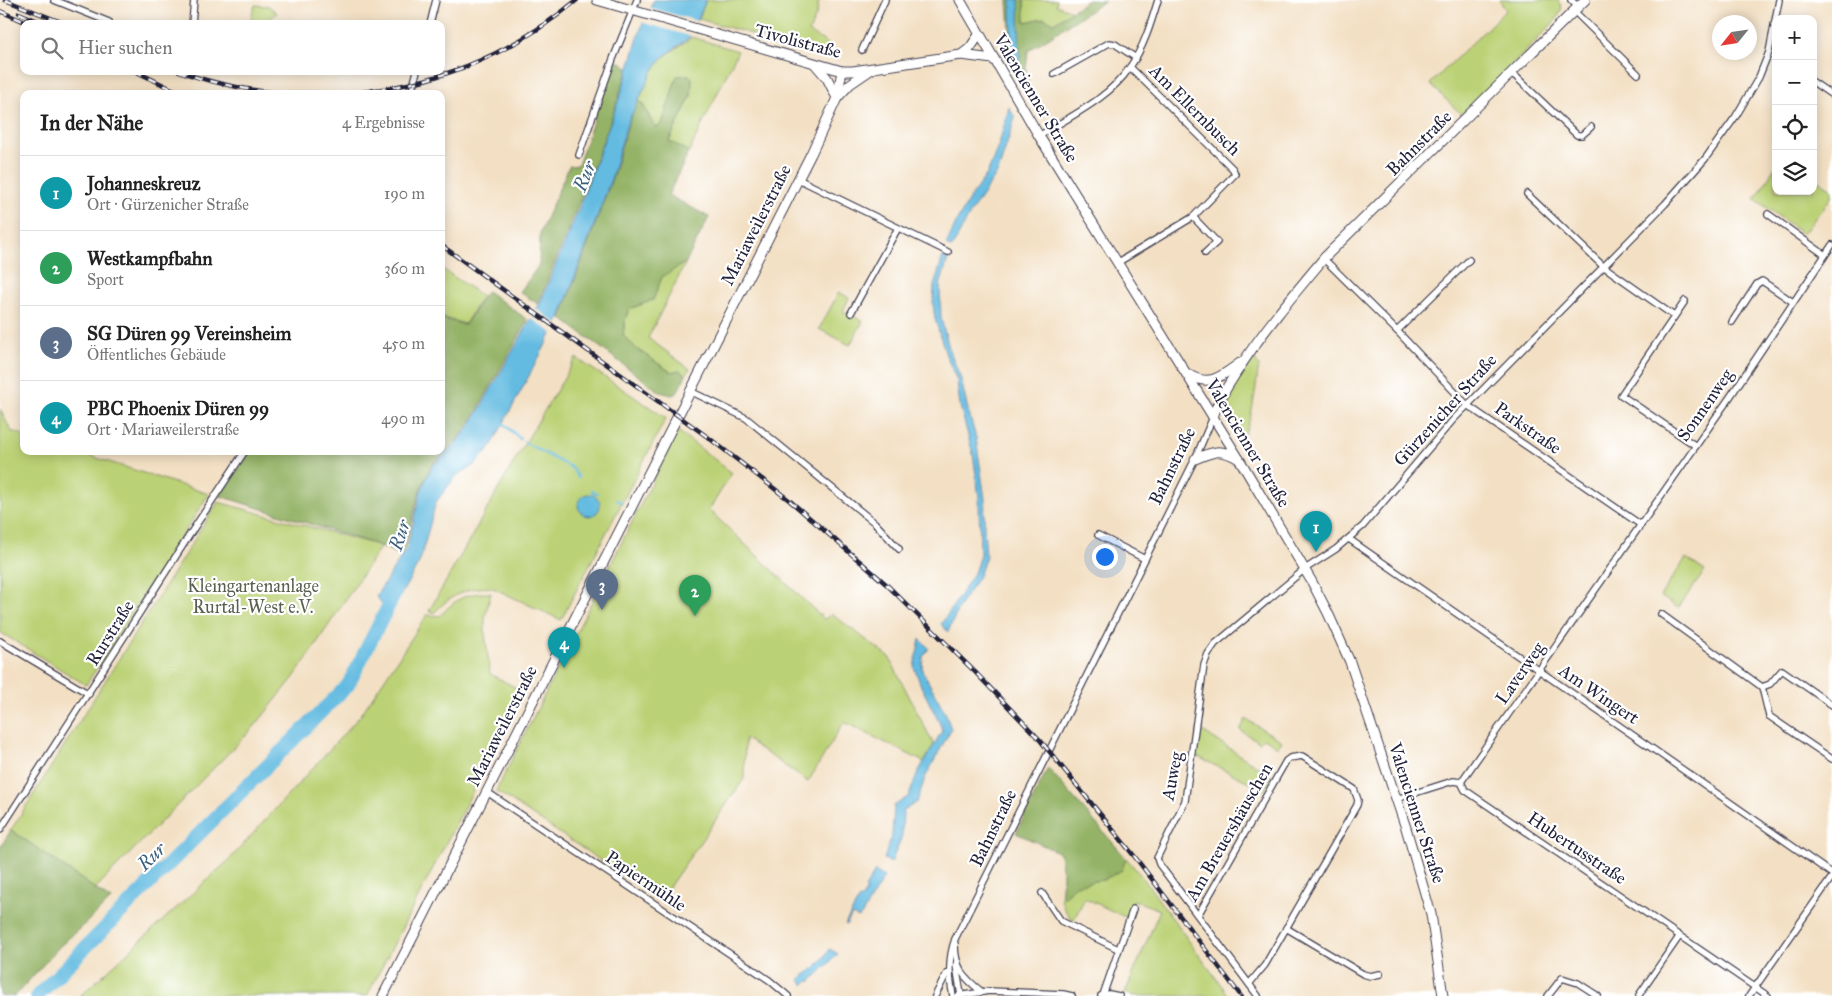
<!DOCTYPE html>
<html lang="de">
<head>
<meta charset="utf-8">
<style>
  :root { --surface:#fff; --page:#f6f6f6; --text:#222; --muted:#767676; --line:#e0e0e0; --accent:#b45309 }
  body { margin:0; font-family:"IM FELL Great Primer",serif; background:var(--page); color:var(--text) }
  .controls { position:absolute; right:15px; top:15px; display:grid; overflow:hidden; border-radius:10px; box-shadow:0 2px 12px #0003 }
  .controls button { width:45px; height:45px; display:grid; place-items:center; padding:0; border:0; border-bottom:1px solid var(--line); background:var(--surface); color:var(--text); font:25px sans-serif }
  .compass { position:absolute; left:1712px; top:15px; width:45px; height:45px; border-radius:50%; background:var(--surface); box-shadow:0 2px 12px #0003; rotate:240deg }
  .you { position:absolute; left:1104px; top:556px; width:18px; height:18px; margin:-12px; border:4px solid #fff; border-radius:50%; background:#1a73e8; box-shadow:0 0 0 8px #1a73e833 }
  .badge { display:grid; place-items:center; width:32px; height:32px; border-radius:50%; background:var(--accent); color:#fff; font-size:16px; font-weight:700 }
  .pin { position:absolute; translate:-50% -41px; filter:drop-shadow(0 1px 2px #0008) }
  .pin::after { content:''; position:absolute; top:26px; width:18px; height:15px; background:inherit; clip-path:polygon(0 0,100% 0,50% 100%) }
  .list { margin:0; padding:0; list-style:none }
  h2 { display:flex; justify-content:space-between; align-items:center; height:65px; margin:0; padding:0 20px; font-size:21px }
  h2 small { font-size:16px; font-weight:400; color:var(--muted) }
  .list li { display:grid; grid-template-columns:32px 1fr auto; gap:15px; align-items:center; box-sizing:border-box; height:75px; padding:0 20px; border-top:1px solid var(--line) }
  .list b { display:block; font-size:19px; white-space:nowrap }
  .list p { margin:0; font-size:16px; white-space:nowrap; color:var(--muted) }
  .list em { font-size:16px; font-style:normal; color:var(--muted) }
  .icon { flex:none; width:28px; height:28px; fill:none; stroke:currentColor; stroke-width:2; stroke-linecap:round; stroke-linejoin:round }
  .map { position:relative; flex:none; width:1832px; height:996px; overflow:hidden }
  .search { position:absolute; background:var(--surface); box-shadow:0 2px 12px #0003; left:20px; top:20px; width:425px; height:55px; display:flex; align-items:center; gap:12px; box-sizing:border-box; padding:0 18px; border-radius:10px; color:var(--muted); font-size:19px }
  .panel { position:absolute; background:var(--surface); box-shadow:0 2px 12px #0003; left:20px; top:90px; width:425px; height:365px; border-radius:10px }
  .map>svg:first-child { display:block }
  .green { fill:#bbd175; stroke:#6e7a58 }
  .forest { fill:#94b366; stroke:#5b6a50 }
  .water { fill:#64bbe1; stroke:#436e8e }
  .pier { fill:#f3e0c4 }
  .lines { fill:none; stroke-linecap:round; stroke-linejoin:round }
  .stream { stroke:#64bbe1; stroke-width:2.5 }
  .river { stroke:#64bbe1; stroke-width:14 }
  .street-casing { stroke:#413e50; stroke-width:8 }
  .secondary-casing { stroke:#413e50; stroke-width:11 }
  .primary-casing { stroke:#413e50; stroke-width:11 }
  .street { stroke:#fff; stroke-width:5.5 }
  .secondary { stroke:#fff; stroke-width:9 }
  .primary { stroke:#fff; stroke-width:9 }
  .rail-casing { stroke:#22223b; stroke-width:4.5 }
  .rail { stroke:#fff; stroke-width:2.5; stroke-dasharray:8; stroke-linecap:butt }
  .labels { text-anchor:middle; stroke-width:4.5; stroke-linejoin:round; paint-order:stroke }
  .street-label { font-size:18px; fill:#22223b; stroke:#fff }
  .park-label { font-size:18px; fill:#585f4f; stroke:#fff }
  .water-label { font-size:19px; font-style:italic; fill:#3c5f7d; stroke:#fff }
</style>
</head>
<body>
<div class="map">
<svg width="1832" height="996" viewBox="0 0 1832 996">
  <rect width="100%" height="100%" fill="#fff"/>
  <filter id="ink" filterUnits="userSpaceOnUse"><feTurbulence type="fractalNoise" baseFrequency=".02" numOctaves="2"/><feDisplacementMap in="SourceGraphic" scale="10" xChannelSelector="R" yChannelSelector="G"/><feConvolveMatrix kernelMatrix="1 2 1 2 8 2 1 2 1" color-interpolation-filters="sRGB"/></filter>
  <filter id="wash" filterUnits="userSpaceOnUse"><feTurbulence type="fractalNoise" baseFrequency=".0096" numOctaves="4" result="noise"/><feDisplacementMap in="SourceGraphic" scale="20" xChannelSelector="R" yChannelSelector="G"/><feGaussianBlur stdDeviation="1.12" result="paint"/><feColorMatrix in="noise" values="0 0 0 0 0 0 0 0 0 0 0 0 0 0 0 0 0 1.4 0 .05"/><feComposite in="paint" operator="in"/></filter>
  <g filter="url(#wash)">
    <rect width="100%" height="100%" fill="#f3e0c4"/>
    <g class="green">
      <polygon points="706,0 819,0 817,13 809,32 830,45 822,54 699,19"/>
      <polygon points="1024,0 1057,0 1056,5 1072,11 1054,23 1044,18 1025,22"/>
      <polygon points="1499,0 1558,0 1562,8 1557,19 1463,116 1430,84 1506,10"/>
      <polygon points="255,5 269,6 277,13 265,24 250,21"/>
      <path d="M692,37l46,14 -49,101 -20,-11 22,-45 1,-18 -3,-3 -12,1 -15,48 -6,4c-7,-9 -9,-20 -17,-28l14,-30 11,-13z"/>
      <path d="M1776,166v25h37v-14l19,12v7l-29,38 -48,-35c8,-11 13,-22 21,-33z"/>
      <polygon points="686,262 648,338 690,369 686,375 679,370 671,372 638,350 623,335 625,320 629,309 653,300 662,277"/>
      <polygon points="441,268 482,296 465,324 441,317"/>
      <polygon points="839,292 849,298 843,311 863,321 850,345 819,329"/>
      <path d="M576,358l90,60 -105,202 -68,-32c-23,-3 -44,8 -59,25l-5,-2 86,-151z"/>
      <path d="M1252,359l3,1 4,6c-3,16 -7,65 -19,73 -4,-7 -12,-16 -14,-24 -4,-14 16,-42 23,-55z"/>
      <polygon points="0,409 11,431 24,435 24,451 75,451 209,494 86,685 0,632"/>
      <polygon points="678,431 732,473 709,510 824,619 832,614 889,657 934,745 924,762 844,722 808,782 745,738 744,779 660,900 496,791"/>
      <polygon points="218,502 381,546 295,676 254,727 95,889 11,830"/>
      <polygon points="1686,558 1705,571 1678,608 1660,596"/>
      <path d="M480,593h11l-6,24v16l5,41 34,18 -157,304h-287l149,-136 131,-144 67,-101 13,1c13,-14 21,-21 40,-23z"/>
      <polygon points="1246,719 1282,741 1278,747 1264,738 1259,742 1240,730"/>
      <polygon points="1198,728 1272,776 1265,790 1194,755"/>
      <polygon points="1126,858 1143,878 1229,996 1133,996 1125,993 1160,910 1133,900 1127,918 1085,898 1073,921 1064,909 1061,899 1076,885 1089,882 1103,880 1121,870"/>
    </g>
    <g class="forest">
      <polygon points="1008,0 1024,0 1025,22 1044,18 1054,23 1088,0 1105,1 1028,51 1026,70 1031,100 1001,53 1011,47"/>
      <path d="M614,61l9,2 5,6c-25,80 -59,157 -90,235l-18,-12 19,-27 1,-32 29,-67 9,-1z"/>
      <path d="M689,75l3,3 -1,18 -22,45 20,11 -21,43 41,22 -23,45 -24,15 -9,23 -24,9 -4,11 -2,15 15,15 33,22 8,-2 7,5 -9,18 -5,2 -12,-3 -99,-74 52,-142 15,-52 10,-24c9,8 10,19 18,28l6,-4 15,-48z"/>
      <polygon points="487,291 528,320 469,425 454,444 432,465 420,490 405,547 400,556 381,546 220,496 251,451 441,451 441,318 465,325"/>
      <polygon points="1048,768 1126,858 1122,870 1103,880 1089,882 1076,885 1061,899 1063,875 1060,853 1016,833"/>
      <polygon points="11,830 111,900 59,947 15,996 0,996 0,848"/>
    </g>
    <g class="water">
      <polygon points="654,0 706,0 691,36 663,57 653,70 627,124 612,176 560,318 492,445 476,464 456,476 436,502 420,561 390,614 376,596 407,548 421,491 432,466 454,446 470,426 540,303 579,208 620,96 643,22"/>
      <polygon points="1011,0 1019,0 1020,80 1012,67"/>
      <polygon points="1009,107 1015,118 998,172 971,212 952,248 946,245 957,221 971,196 987,174 999,144"/>
      <polygon points="943,256 948,259 940,286 941,319 950,351 961,379 967,406 976,438 985,499 984,527 986,556 979,576 959,607 948,632 941,624 948,614 974,573 980,555 979,497 973,454 960,406 957,381 946,355 935,319 933,304 934,286"/>
      <circle cx="589" cy="505" r="11"/>
      <polygon points="920,639 929,648 923,657 922,670 946,714 951,729 925,778 917,802 903,811 902,836 891,863 884,859 892,835 894,806 909,796 917,774 942,731 941,726 921,686 914,667"/>
      <polygon points="875,871 884,877 861,916 858,918 852,915 846,925 845,924 859,899 861,899 867,890 865,888"/>
      <path d="M830,949l8,5 -28,28 -1,-1 -6,4 -4,-6c13,-8 23,-17 31,-30z"/>
    </g>
    <g class="pier">
      <polygon points="648,7 700,22 693,37 641,22"/>
      <polygon points="534,307 559,325 554,334 529,317"/>
    </g>
    <g class="lines">
      <g class="stream">
        <polyline points="503,423 520,439"/>
        <polyline points="524,442 572,468 578,477"/>
        <polyline points="592,491 597,493"/>
        <polyline points="617,500 621,502"/>
      </g>
      <polyline class="river" points="37,996 348,685 395,593"/>
    </g>
  </g>
  <g filter="url(#ink)">
    <g class="lines">
      <g class="street-casing">
        <g id="street">
          <polyline points="54,0 109,22"/>
          <polyline points="1571,0 1578,7"/>
          <polyline points="1574,11 1638,74"/>
          <polyline points="192,24 194,0"/>
          <polyline points="430,24 436,0"/>
          <polyline points="862,50 885,0"/>
          <polyline points="1512,73 1577,135 1582,135 1591,127"/>
          <polyline points="1054,74 1109,43 1115,44 1136,58"/>
          <polyline points="1813,82 1832,95"/>
          <polyline points="411,94 417,71"/>
          <path d="M1039,136c30,-19 71,-38 91,-69 14,-20 21,-44 28,-67"/>
          <polyline points="579,155 613,59 637,0"/>
          <polyline points="798,179 948,252"/>
          <polyline points="1527,194 1603,266 1674,316"/>
          <polyline points="1768,214 1825,255"/>
          <polyline points="1193,217 1217,242 1205,253"/>
          <polyline points="1324,259 1399,333 1467,405 1641,525"/>
          <polyline points="1117,263 1193,217 1235,174 1233,169 1130,67"/>
          <polyline points="1685,301 1621,395 1696,446"/>
          <polyline points="851,313 898,228"/>
          <polyline points="1732,322 1757,284 1762,281 1793,302"/>
          <polyline points="1397,331 1469,260"/>
          <polyline points="690,391 746,418 875,523 899,549"/>
          <polyline points="1098,535 1145,559"/>
          <path d="M1349,539c161,112 323,222 483,335"/>
          <polyline points="1661,614 1762,687 1769,716 1832,759"/>
          <polyline points="0,641 89,694"/>
          <polyline points="1762,687 1770,684 1782,670 1832,705"/>
          <polyline points="1461,782 1465,790 1768,996"/>
          <polyline points="487,792 769,980 788,996"/>
          <polyline points="1396,799 1453,781 1461,782 1730,397 1832,245"/>
          <polyline points="0,830 194,528 245,451"/>
          <polyline points="1042,893 1061,921 1118,949"/>
          <polyline points="1198,915 1286,761 1290,758 1302,756 1354,789 1358,800 1357,805 1265,965 1249,984"/>
          <polyline points="1286,928 1363,974 1370,976 1380,974"/>
          <path d="M955,944c0,24 9,34 27,48"/>
          <polyline points="956,965 961,995"/>
          <polyline points="1103,995 1133,909"/>
          <polyline points="1639,995 1679,937"/>
          <polyline points="935,996 947,973"/>
          <path d="M953,996c-4,-20 -5,-37 2,-57l240,-480 18,-42"/>
          <polyline points="958,996 989,991 1063,994 1072,996"/>
          <polyline points="1101,996 1109,994 1119,996"/>
          <polyline points="1258,996 1159,864 1157,858 1185,801 1204,665 1208,654 1215,644 1305,569 1336,549 1363,526 1453,420 1665,204 1705,159 1736,116 1759,77 1769,52 1779,0"/>
          <polyline points="1548,996 1562,978 1578,983 1598,996"/>
          <polyline points="1749,996 1832,877"/>
        </g>
      </g>
      <g class="secondary-casing">
        <g id="secondary">
          <polyline points="837,98 850,84 872,69"/>
          <polyline points="383,996 811,154 837,98 842,71"/>
        </g>
      </g>
      <g class="primary-casing">
        <g id="primary">
          <polyline points="597,0 842,71 853,71 961,55 970,48 979,35"/>
          <polyline points="960,0 1039,136 1244,467 1312,582 1328,613 1350,662 1406,828 1431,914 1443,996"/>
          <polyline points="961,55 993,59"/>
          <polyline points="815,64 827,78 837,98"/>
          <path d="M1188,374c21,14 34,2 52,-11"/>
          <path d="M1213,417c5,-16 14,-30 23,-44 26,-41 58,-79 89,-116l260,-257"/>
          <path d="M1195,459c20,-8 25,-11 44,0"/>
        </g>
      </g>
      <use href="#street" class="street"/>
      <use href="#secondary" class="secondary"/>
      <use href="#primary" class="primary"/>
      <g class="rail-casing">
        <g id="rail">
          <polyline points="5,0 66,24"/>
          <polyline points="0,11 25,22"/>
          <polyline points="19,13 45,24"/>
          <polyline points="135,71 182,94"/>
          <path d="M179,71c34,13 69,19 105,23"/>
          <path d="M346,94c89,-9 161,-36 231,-94"/>
          <polyline points="441,245 709,438 789,500 886,584 975,672 1040,740 1135,857 1241,996"/>
        </g>
      </g>
      <use href="#rail" class="rail"/>
    </g>
  </g>
  <g class="labels">
    <g class="street-label">
      <text transform="translate(798 41) rotate(15)" y="6">Tivolistraße</text>
      <text transform="translate(1036 98) rotate(59)" y="6">Valencienner Straße</text>
      <text transform="translate(1195 110) rotate(45)" y="6">Am Ellernbusch</text>
      <text transform="translate(1419 143) rotate(-45)" y="6">Bahnstraße</text>
      <text transform="translate(756 225) rotate(-63)" y="6">Mariaweilerstraße</text>
      <text transform="translate(1705 405) rotate(-55)" y="6">Sonnenweg</text>
      <text transform="translate(1445 410) rotate(-48)" y="6">Gürzenicher Straße</text>
      <text transform="translate(1528 428) rotate(35)" y="6">Parkstraße</text>
      <text transform="translate(1248 443) rotate(59)" y="6">Valencienner Straße</text>
      <text transform="translate(1172 466) rotate(-64)" y="6">Bahnstraße</text>
      <text transform="translate(110 633) rotate(-58)" y="6">Rurstraße</text>
      <text transform="translate(1520 673) rotate(-55)" y="6">Laverweg</text>
      <text transform="translate(1599 694) rotate(34)" y="6">Am Wingert</text>
      <text transform="translate(502 726) rotate(-63)" y="6">Mariaweilerstraße</text>
      <text transform="translate(1172 776) rotate(-79)" y="6">Auweg</text>
      <text transform="translate(1417 813) rotate(72)" y="6">Valencienner Straße</text>
      <text transform="translate(993 828) rotate(-64)" y="6">Bahnstraße</text>
      <text transform="translate(1229 832) rotate(-60)" y="6">Am Breuershäuschen</text>
      <text transform="translate(1577 848) rotate(34)" y="6">Hubertusstraße</text>
      <text transform="translate(646 881) rotate(34)" y="6">Papiermühle</text>
    </g>
    <g class="park-label">
      <text x="253" y="592">Kleingartenanlage<tspan x="253" dy="21">Rurtal-West e.V.</tspan></text>
    </g>
    <g class="water-label">
      <text transform="translate(584 176) rotate(-68)" y="7">Rur</text>
      <text transform="translate(399 535) rotate(-72)" y="7">Rur</text>
      <text transform="translate(151 856) rotate(-45)" y="7">Rur</text>
    </g>
  </g>
</svg>
<div class="controls">
<button>+</button>
<button>−</button>
<button><svg class="icon" aria-label="locate" viewBox="0 0 24 24"><circle cx="12" cy="12" r="6"/><path d="M12 2v4M12 18v4M2 12h4M18 12h4"/></svg></button>
<button><svg class="icon" aria-label="layers" viewBox="0 0 24 24"><path d="M12 4l9 5-9 5-9-5zM3 14l9 5 9-5"/></svg></button>
</div>
<svg class="compass" viewBox="-18 -18 36 36"><path d="M0-13l5 13h-10z" fill="#e53935"/><path d="M0 13l5-13h-10z" fill="#767676"/></svg>
<div class="you"></div>
<div class="pin badge" style="left:1316px;top:552px;background:#0f9aa8">1</div>
<div class="pin badge" style="left:695px;top:616px;background:#2e9e5b">2</div>
<div class="pin badge" style="left:602px;top:610px;background:#5c6f8a">3</div>
<div class="pin badge" style="left:564px;top:668px;background:#0f9aa8">4</div>
<div class="search"><svg class="icon" aria-label="search" viewBox="0 0 24 24"><circle cx="10" cy="10" r="6"/><path d="M15 15l6 6"/></svg>Hier suchen</div>
<section class="panel">
<h2>In der Nähe<small>4 Ergebnisse</small></h2>
<ul class="list">
<li><span class="badge" style="background:#0f9aa8">1</span><div><b>Johanneskreuz</b><p>Ort · Gürzenicher Straße</p></div><em>190 m</em></li>
<li><span class="badge" style="background:#2e9e5b">2</span><div><b>Westkampfbahn</b><p>Sport</p></div><em>360 m</em></li>
<li><span class="badge" style="background:#5c6f8a">3</span><div><b>SG Düren 99 Vereinsheim</b><p>Öffentliches Gebäude</p></div><em>450 m</em></li>
<li><span class="badge" style="background:#0f9aa8">4</span><div><b>PBC Phoenix Düren 99</b><p>Ort · Mariaweilerstraße</p></div><em>490 m</em></li>
</ul>
</section>
</div>
</body>
</html>
